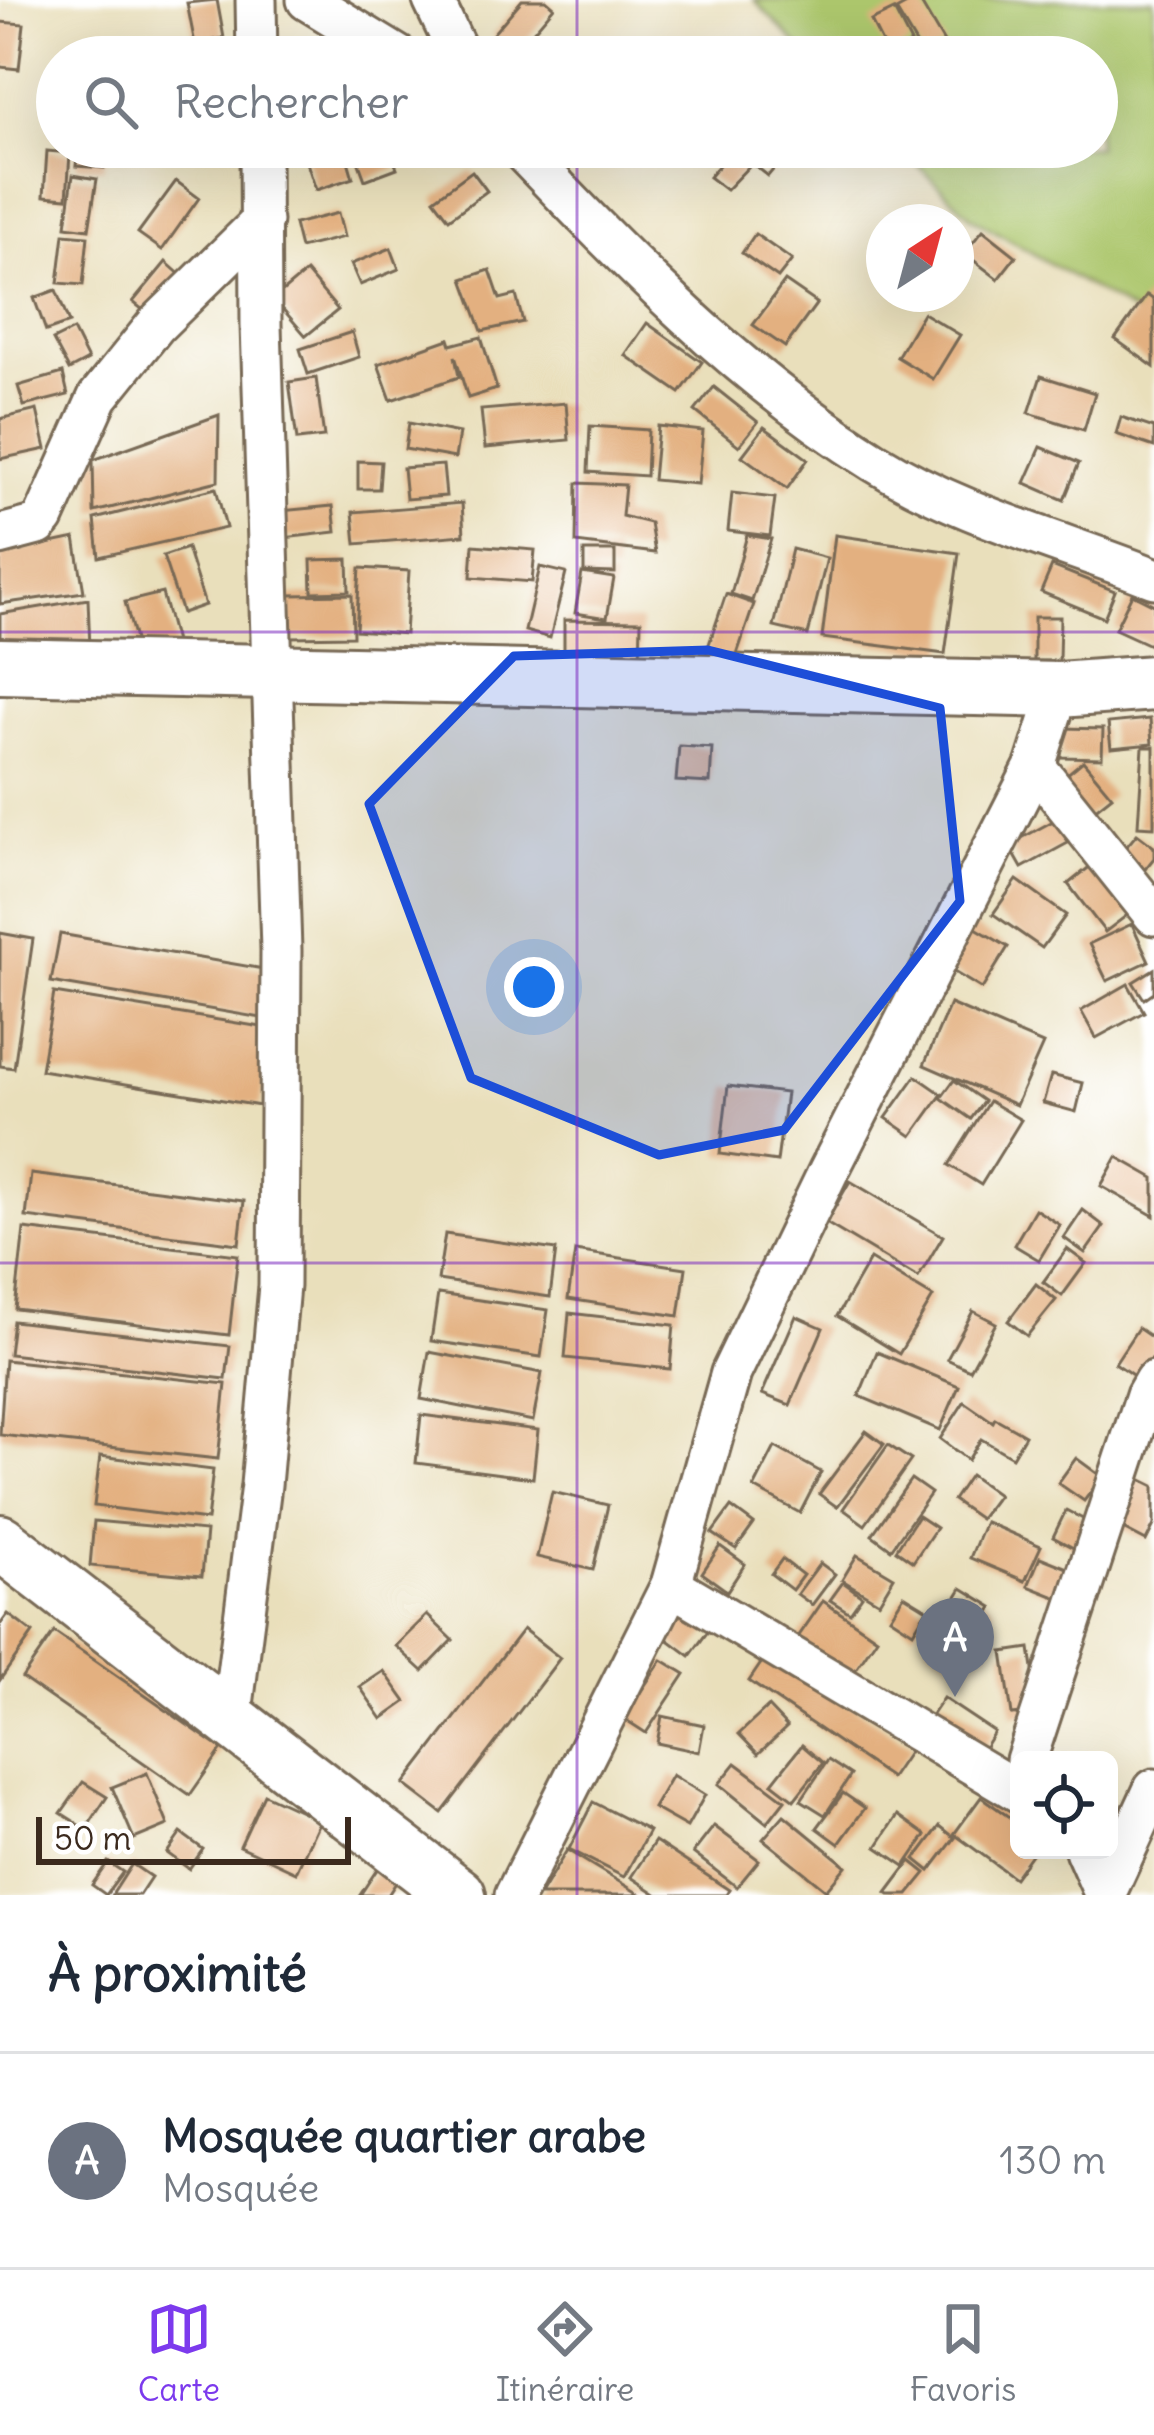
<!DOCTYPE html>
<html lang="fr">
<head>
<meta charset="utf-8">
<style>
  :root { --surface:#fff; --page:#f6f6f7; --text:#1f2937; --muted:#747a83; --line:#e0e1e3; --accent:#7c3aed }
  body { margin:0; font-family:Delius,sans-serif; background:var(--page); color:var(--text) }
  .controls { position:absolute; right:36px; bottom:36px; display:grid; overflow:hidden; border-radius:18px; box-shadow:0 12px 48px #0002 }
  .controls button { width:108px; height:108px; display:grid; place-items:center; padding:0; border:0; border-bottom:3px solid var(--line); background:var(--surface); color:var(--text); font:60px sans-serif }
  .compass { position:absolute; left:866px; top:204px; width:108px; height:108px; border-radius:50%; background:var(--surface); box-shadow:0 12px 48px #0002; rotate:36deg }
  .scale { position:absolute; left:36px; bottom:30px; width:315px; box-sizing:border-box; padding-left:12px; border:6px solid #3b2a1e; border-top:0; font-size:33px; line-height:42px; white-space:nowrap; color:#3b2a1e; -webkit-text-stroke:9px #fff; paint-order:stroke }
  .you { position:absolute; left:534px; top:987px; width:42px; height:42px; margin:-30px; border:9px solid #fff; border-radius:50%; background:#1a73e8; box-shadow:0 0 0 18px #1a73e833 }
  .badge { display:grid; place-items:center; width:78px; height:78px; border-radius:50%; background:var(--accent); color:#fff; font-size:39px; font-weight:700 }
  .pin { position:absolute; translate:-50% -99px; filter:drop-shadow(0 3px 6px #0008) }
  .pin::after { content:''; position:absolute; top:63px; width:42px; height:36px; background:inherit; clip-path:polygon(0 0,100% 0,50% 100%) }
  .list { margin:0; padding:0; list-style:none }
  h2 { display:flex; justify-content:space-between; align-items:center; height:156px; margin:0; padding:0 48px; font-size:51px }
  h2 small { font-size:39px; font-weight:400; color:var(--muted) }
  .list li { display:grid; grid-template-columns:78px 1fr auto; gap:36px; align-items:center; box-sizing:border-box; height:216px; padding:0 48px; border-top:3px solid var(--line) }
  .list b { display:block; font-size:45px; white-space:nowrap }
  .list p { margin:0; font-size:39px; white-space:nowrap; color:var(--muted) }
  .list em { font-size:39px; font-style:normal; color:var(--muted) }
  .icon { flex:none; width:66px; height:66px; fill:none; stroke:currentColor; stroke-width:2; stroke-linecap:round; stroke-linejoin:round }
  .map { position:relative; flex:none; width:1154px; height:1895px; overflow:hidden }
  .search { position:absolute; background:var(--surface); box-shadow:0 12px 48px #0002; left:36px; right:36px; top:36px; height:132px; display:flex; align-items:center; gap:30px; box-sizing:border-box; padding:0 42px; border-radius:66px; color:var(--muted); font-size:45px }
  .sheet { height:372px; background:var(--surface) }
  nav { display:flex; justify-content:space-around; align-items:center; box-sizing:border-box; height:168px; border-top:3px solid var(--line); background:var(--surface); font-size:33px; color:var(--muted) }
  nav a { display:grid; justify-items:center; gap:6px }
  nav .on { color:var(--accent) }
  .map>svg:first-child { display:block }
  .green { fill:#acc66c; stroke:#747845; stroke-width:3 }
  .building { fill:#e3b080 }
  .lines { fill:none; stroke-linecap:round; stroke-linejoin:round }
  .street-casing { stroke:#786955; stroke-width:45 }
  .secondary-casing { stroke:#786955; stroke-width:60 }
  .street { stroke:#fff; stroke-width:39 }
  .secondary { stroke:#fff; stroke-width:54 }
  .marked { fill:#1d4ed8; fill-opacity:0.2; stroke:#1d4ed8; stroke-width:9; stroke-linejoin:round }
  .grid { fill:none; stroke:#7b2cbf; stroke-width:3; stroke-opacity:0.55 }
</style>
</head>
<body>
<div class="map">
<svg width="1154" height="1895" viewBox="0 0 1154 1895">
  <rect width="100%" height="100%" fill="#fff"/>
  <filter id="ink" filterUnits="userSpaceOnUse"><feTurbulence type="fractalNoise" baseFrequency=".00833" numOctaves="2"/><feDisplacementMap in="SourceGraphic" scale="24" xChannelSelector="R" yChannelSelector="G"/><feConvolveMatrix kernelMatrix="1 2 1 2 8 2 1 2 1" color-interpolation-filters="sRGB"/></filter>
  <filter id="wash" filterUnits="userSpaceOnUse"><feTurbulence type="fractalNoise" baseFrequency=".004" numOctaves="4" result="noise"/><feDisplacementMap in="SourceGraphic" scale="48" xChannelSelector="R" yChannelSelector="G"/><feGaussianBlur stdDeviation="2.7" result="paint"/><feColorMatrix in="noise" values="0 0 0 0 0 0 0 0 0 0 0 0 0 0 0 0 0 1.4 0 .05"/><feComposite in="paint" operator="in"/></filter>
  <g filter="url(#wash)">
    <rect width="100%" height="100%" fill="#e9dfbb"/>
    <polygon class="green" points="754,0 1154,0 1154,289 1137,315 971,217 900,147 1097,147 1097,57 809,57"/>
    <g id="blocks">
      <g class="building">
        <polygon points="217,0 224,38 195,44 187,3"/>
        <polygon points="522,0 546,0 554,7 514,54 492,35"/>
        <polygon points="914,0 919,0 945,44 924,57 896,10"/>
        <polygon points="894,10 911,43 888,55 871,21"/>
        <polygon points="0,22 24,24 19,69 0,67"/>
        <polygon points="78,147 106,147 104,168 76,166"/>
        <polygon points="344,147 353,178 316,190 302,148"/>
        <polygon points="353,147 389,147 397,168 365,180"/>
        <polygon points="734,147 767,147 782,159 768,176 752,163 726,190 709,177"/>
        <polygon points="47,151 70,153 67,198 44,196"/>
        <polygon points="472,171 487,191 449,219 434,199"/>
        <polygon points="73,175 97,179 89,229 66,226"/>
        <polygon points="176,181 199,198 162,250 138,233"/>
        <polygon points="338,213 344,237 300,248 294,224"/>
        <polygon points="983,230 1016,256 998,279 964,253"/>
        <polygon points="64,234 88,236 83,285 58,283"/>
        <polygon points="755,234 792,260 778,278 742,253"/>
        <polygon points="391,248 399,269 360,285 351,264"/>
        <polygon points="166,262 185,279 153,318 133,302"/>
        <polygon points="490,270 500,299 516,295 523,322 482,331 463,279"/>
        <polygon points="306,272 338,310 306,336 274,299"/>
        <polygon points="785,281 817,303 785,347 753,325"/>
        <polygon points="56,290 69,323 46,331 34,298"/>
        <polygon points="1147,295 1154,300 1154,367 1115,339"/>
        <polygon points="923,313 960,335 933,379 897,357"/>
        <polygon points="647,323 702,362 680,393 625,355"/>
        <polygon points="73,330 88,360 69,370 53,340"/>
        <polygon points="352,332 359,357 308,374 300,349"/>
        <polygon points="481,337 497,389 468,398 455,356 459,377 391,400 378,364 449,339 451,345"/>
        <polygon points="63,373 68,395 24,406 18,386"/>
        <polygon points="1041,376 1095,393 1084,430 1029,413"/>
        <polygon points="316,378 324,437 297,440 289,382"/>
        <polygon points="714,387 758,422 739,446 695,411"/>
        <polygon points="566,403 569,440 485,448 481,410"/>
        <polygon points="37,410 46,449 0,459 0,419"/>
        <polygon points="219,415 218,481 94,512 93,460"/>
        <polygon points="1121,417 1154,428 1154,447 1116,434"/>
        <polygon points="409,423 459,433 455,458 405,449"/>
        <polygon points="590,426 648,430 646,476 588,472"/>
        <polygon points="658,426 703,431 698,484 653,480"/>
        <polygon points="764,427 808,459 787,489 742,456"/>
        <polygon points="1041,447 1079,463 1064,500 1025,483"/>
        <polygon points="358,461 381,462 379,489 358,489"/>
        <polygon points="443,465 446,496 406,499 403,468"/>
        <polygon points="577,483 625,485 622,516 650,523 655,553 576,543"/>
        <polygon points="216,488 226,528 99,557 95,519"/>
        <polygon points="732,493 775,498 770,536 728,531"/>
        <polygon points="462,503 464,535 356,544 353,512"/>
        <polygon points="333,506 336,532 283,538 280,511"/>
        <polygon points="747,535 771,539 752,601 731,594"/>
        <polygon points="835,535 959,553 945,654 822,638"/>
        <polygon points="75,538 84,592 0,604 0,554"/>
        <polygon points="473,545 535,550 532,582 471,577"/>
        <polygon points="187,548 205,605 182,613 163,556"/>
        <polygon points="792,549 827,558 808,635 774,627"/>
        <polygon points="584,551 615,551 615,573 584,572"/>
        <polygon points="348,559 349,591 312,592 311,560"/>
        <polygon points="1052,566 1115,591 1104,618 1041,592"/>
        <polygon points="540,567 566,573 550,638 525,631"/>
        <polygon points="360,568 409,571 405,634 356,630"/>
        <polygon points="582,573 614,578 607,618 575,613"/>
        <polygon points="162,593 176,646 139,655 125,602"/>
        <polygon points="352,594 353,636 290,637 289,595"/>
        <polygon points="726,594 754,604 734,663 706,653"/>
        <polygon points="1132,594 1154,605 1154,647 1115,629"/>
        <polygon points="88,599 90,649 0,652 0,614"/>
        <polygon points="1034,617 1060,617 1059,661 1034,661"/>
        <polygon points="564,620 641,621 640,662 564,662"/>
        <polygon points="1150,719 1152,744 1111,748 1108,723"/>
        <polygon points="1061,728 1103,729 1102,758 1061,757"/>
        <polygon points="679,746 712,748 710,783 676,781"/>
        <polygon points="1143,747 1154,747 1154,827 1138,826"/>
        <polygon points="1083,761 1112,796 1083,819 1054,785"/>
        <polygon points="1066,814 1079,837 1022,868 1009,845"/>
        <polygon points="1137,834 1154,847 1154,858 1137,879 1115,860"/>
        <polygon points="1097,861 1134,910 1105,932 1068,884"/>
        <polygon points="1017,880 1066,915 1042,948 993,914"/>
        <polygon points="969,924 1008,947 982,989 944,966"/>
        <polygon points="1132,924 1149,961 1107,981 1089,944"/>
        <polygon points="0,933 33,939 14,1068 0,1066"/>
        <polygon points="60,934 281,972 273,1020 51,982"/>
        <polygon points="1154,969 1154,992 1144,999 1133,982"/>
        <polygon points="1128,984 1144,1012 1096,1038 1081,1011"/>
        <polygon points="54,993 273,1029 260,1106 41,1070"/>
        <polygon points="950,1004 1043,1044 1016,1105 924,1065"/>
        <polygon points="1051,1075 1083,1083 1076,1112 1043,1103"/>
        <polygon points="916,1076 942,1094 912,1136 886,1118"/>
        <polygon points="954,1080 984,1101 971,1119 941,1098"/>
        <polygon points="728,1086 786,1093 777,1162 720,1154"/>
        <polygon points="989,1101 1021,1120 981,1185 949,1165"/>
        <polygon points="1117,1157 1154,1178 1154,1216 1101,1186"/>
        <polygon points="31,1174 244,1201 239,1244 26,1217"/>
        <polygon points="850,1181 943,1236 918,1278 826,1223"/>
        <polygon points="1035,1209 1060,1225 1039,1260 1014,1245"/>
        <polygon points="1083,1210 1104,1226 1085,1253 1064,1238"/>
        <polygon points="24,1229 238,1255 229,1335 15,1309"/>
        <polygon points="445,1234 556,1250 550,1297 438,1280"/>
        <polygon points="1067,1249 1086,1263 1062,1296 1043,1282"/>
        <polygon points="575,1251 686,1268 679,1316 568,1299"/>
        <polygon points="870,1259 933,1297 899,1354 837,1316"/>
        <polygon points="1036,1284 1056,1300 1027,1336 1008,1321"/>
        <polygon points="438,1294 548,1310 541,1357 431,1341"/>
        <polygon points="973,1311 996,1323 970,1370 947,1359"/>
        <polygon points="569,1313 674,1325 670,1369 565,1358"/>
        <polygon points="796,1316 823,1328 790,1405 762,1394"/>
        <polygon points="13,1321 230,1346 226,1379 9,1354"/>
        <polygon points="1138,1328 1154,1339 1154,1355 1138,1379 1115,1363"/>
        <polygon points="429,1352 542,1373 533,1421 421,1399"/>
        <polygon points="877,1352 959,1386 940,1430 859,1396"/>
        <polygon points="5,1360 226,1384 218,1459 0,1435"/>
        <polygon points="964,1402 993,1422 995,1418 1025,1435 1012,1457 981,1439 968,1460 940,1439"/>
        <polygon points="421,1415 538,1430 533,1478 416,1463"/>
        <polygon points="866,1431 884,1444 837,1507 819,1494"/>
        <polygon points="888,1445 911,1460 865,1525 843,1509"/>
        <polygon points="775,1447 821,1472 800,1513 754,1488"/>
        <polygon points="100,1456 213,1470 207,1520 94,1506"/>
        <polygon points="1076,1458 1102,1477 1084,1501 1058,1483"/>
        <polygon points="970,1475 998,1495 980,1519 953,1500"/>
        <polygon points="1132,1475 1154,1486 1154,1525 1146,1541 1108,1521"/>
        <polygon points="911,1479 931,1493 891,1549 872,1535"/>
        <polygon points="552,1492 608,1505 593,1570 537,1557"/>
        <polygon points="731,1507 754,1524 736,1549 712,1533"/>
        <polygon points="1066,1510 1096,1526 1081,1552 1053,1537"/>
        <polygon points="918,1516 936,1528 913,1562 896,1550"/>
        <polygon points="94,1521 206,1531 202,1576 90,1566"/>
        <polygon points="985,1522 1041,1546 1025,1581 970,1558"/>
        <polygon points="720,1546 745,1564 727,1591 702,1573"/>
        <polygon points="857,1555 894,1577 879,1602 842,1580"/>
        <polygon points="1040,1557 1075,1571 1063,1600 1028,1586"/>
        <polygon points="782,1559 803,1575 792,1590 771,1574"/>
        <polygon points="820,1563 835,1574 812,1605 797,1594"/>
        <polygon points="843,1582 862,1596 850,1613 830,1600"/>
        <polygon points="962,1588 993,1607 959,1663 928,1644"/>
        <polygon points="904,1595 927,1609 913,1632 890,1617"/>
        <polygon points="680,1597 714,1623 690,1656 655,1630"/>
        <polygon points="823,1601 877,1638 848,1681 794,1643"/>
        <polygon points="8,1614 33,1633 0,1680 0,1625"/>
        <polygon points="427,1615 453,1640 423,1671 396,1646"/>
        <polygon points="523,1629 560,1658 442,1813 404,1784"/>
        <polygon points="54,1632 222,1749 190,1795 22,1678"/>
        <polygon points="1030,1648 1039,1712 1012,1715 1003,1652"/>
        <polygon points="770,1650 912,1747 891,1778 749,1681"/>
        <polygon points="662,1660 685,1674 646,1733 623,1718"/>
        <polygon points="384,1671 406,1702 382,1719 360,1687"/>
        <polygon points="943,1698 994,1732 979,1756 927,1722"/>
        <polygon points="768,1707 787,1727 758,1754 739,1734"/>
        <polygon points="662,1716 704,1725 699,1752 657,1743"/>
        <polygon points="802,1745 823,1763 794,1800 772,1783"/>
        <polygon points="828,1760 851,1775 825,1815 801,1800"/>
        <polygon points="736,1763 785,1800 767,1823 719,1784"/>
        <polygon points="147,1773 168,1825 134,1839 112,1787"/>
        <polygon points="672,1775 705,1795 687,1827 653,1808"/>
        <polygon points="83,1782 107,1797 86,1829 61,1813"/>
        <polygon points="843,1793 865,1808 839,1844 817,1828"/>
        <polygon points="264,1794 320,1820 296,1872 240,1846"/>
        <polygon points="981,1797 1019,1824 1019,1850 1034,1850 1014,1878 954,1834"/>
        <polygon points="593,1802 649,1831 624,1877 569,1849"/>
        <polygon points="784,1815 846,1866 826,1890 763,1839"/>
        <polygon points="898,1815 926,1835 905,1866 877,1847"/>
        <polygon points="714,1826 759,1860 737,1887 693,1853"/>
        <polygon points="940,1826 955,1838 930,1871 915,1859"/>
        <polygon points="181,1833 203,1849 189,1869 167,1853"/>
        <polygon points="655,1841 729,1890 726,1895 658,1895 631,1877"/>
        <polygon points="567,1850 641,1895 540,1895"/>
        <polygon points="911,1861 926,1873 908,1895 890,1895 887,1893"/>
        <polygon points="108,1862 123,1872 106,1895 92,1885"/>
        <polygon points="132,1864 151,1877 139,1895 112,1895"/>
        <polygon points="378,1868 397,1881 388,1895 360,1895"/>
      </g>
    </g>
  </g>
  <g filter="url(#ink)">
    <use href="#blocks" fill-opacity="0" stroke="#786955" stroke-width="3"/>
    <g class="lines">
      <g class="street-casing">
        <g id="street">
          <polyline points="256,0 257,57"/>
          <polyline points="307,0 400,57"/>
          <polyline points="433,0 460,57"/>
          <path d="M518,147c109,114 222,231 357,315 85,53 186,79 279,116"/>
          <polyline points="0,535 38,525 44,518 98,397 156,325 262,221"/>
          <polyline points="1035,766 1154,915"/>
          <polyline points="671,1585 1019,1792"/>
          <polyline points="231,1721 261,1485 279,1286 281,950 261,325 260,147"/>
          <polyline points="1026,1760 1146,1395 1154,1381"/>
          <polyline points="1085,1850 1105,1895"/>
          <polyline points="515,1895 671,1585 731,1373 829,1170 1035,766 1059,690"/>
          <polyline points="1105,1895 1154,1789"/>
        </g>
      </g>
      <g class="secondary-casing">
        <g id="secondary">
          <polyline points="0,666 1059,690 1154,683"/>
          <polyline points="0,1542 458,1895"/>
        </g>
      </g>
      <use href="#street" class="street"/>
      <use href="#secondary" class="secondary"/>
    </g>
  </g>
  <path class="marked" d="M708,650l232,58 20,193 -176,229 -125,25 -188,-77 -102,-274 145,-148z"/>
  <path class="grid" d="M577,0v57M577,147v1748M0,632h1154M0,1263h1154"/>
</svg>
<div class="controls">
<button><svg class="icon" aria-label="locate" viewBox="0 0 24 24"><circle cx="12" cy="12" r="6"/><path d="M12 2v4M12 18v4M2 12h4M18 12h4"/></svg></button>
</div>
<svg class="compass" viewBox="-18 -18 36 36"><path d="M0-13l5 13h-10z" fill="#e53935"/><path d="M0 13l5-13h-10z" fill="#747a83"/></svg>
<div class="scale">50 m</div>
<div class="you"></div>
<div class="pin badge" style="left:955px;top:1697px;background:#6b7280">A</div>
<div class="search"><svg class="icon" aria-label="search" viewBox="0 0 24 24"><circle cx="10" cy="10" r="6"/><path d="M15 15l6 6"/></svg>Rechercher</div>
</div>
<section class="sheet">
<h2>À proximité<small></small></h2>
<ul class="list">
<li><span class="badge" style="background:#6b7280">A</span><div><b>Mosquée quartier arabe</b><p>Mosquée</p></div><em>130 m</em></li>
</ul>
</section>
<nav>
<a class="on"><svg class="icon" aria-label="map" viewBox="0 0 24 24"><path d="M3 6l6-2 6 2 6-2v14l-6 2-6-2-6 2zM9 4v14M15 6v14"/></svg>Carte</a>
<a><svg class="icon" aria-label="directions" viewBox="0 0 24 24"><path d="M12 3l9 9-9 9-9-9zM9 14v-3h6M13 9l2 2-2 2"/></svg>Itinéraire</a>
<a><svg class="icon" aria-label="saved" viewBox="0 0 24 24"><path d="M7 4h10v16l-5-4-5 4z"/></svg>Favoris</a>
</nav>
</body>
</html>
